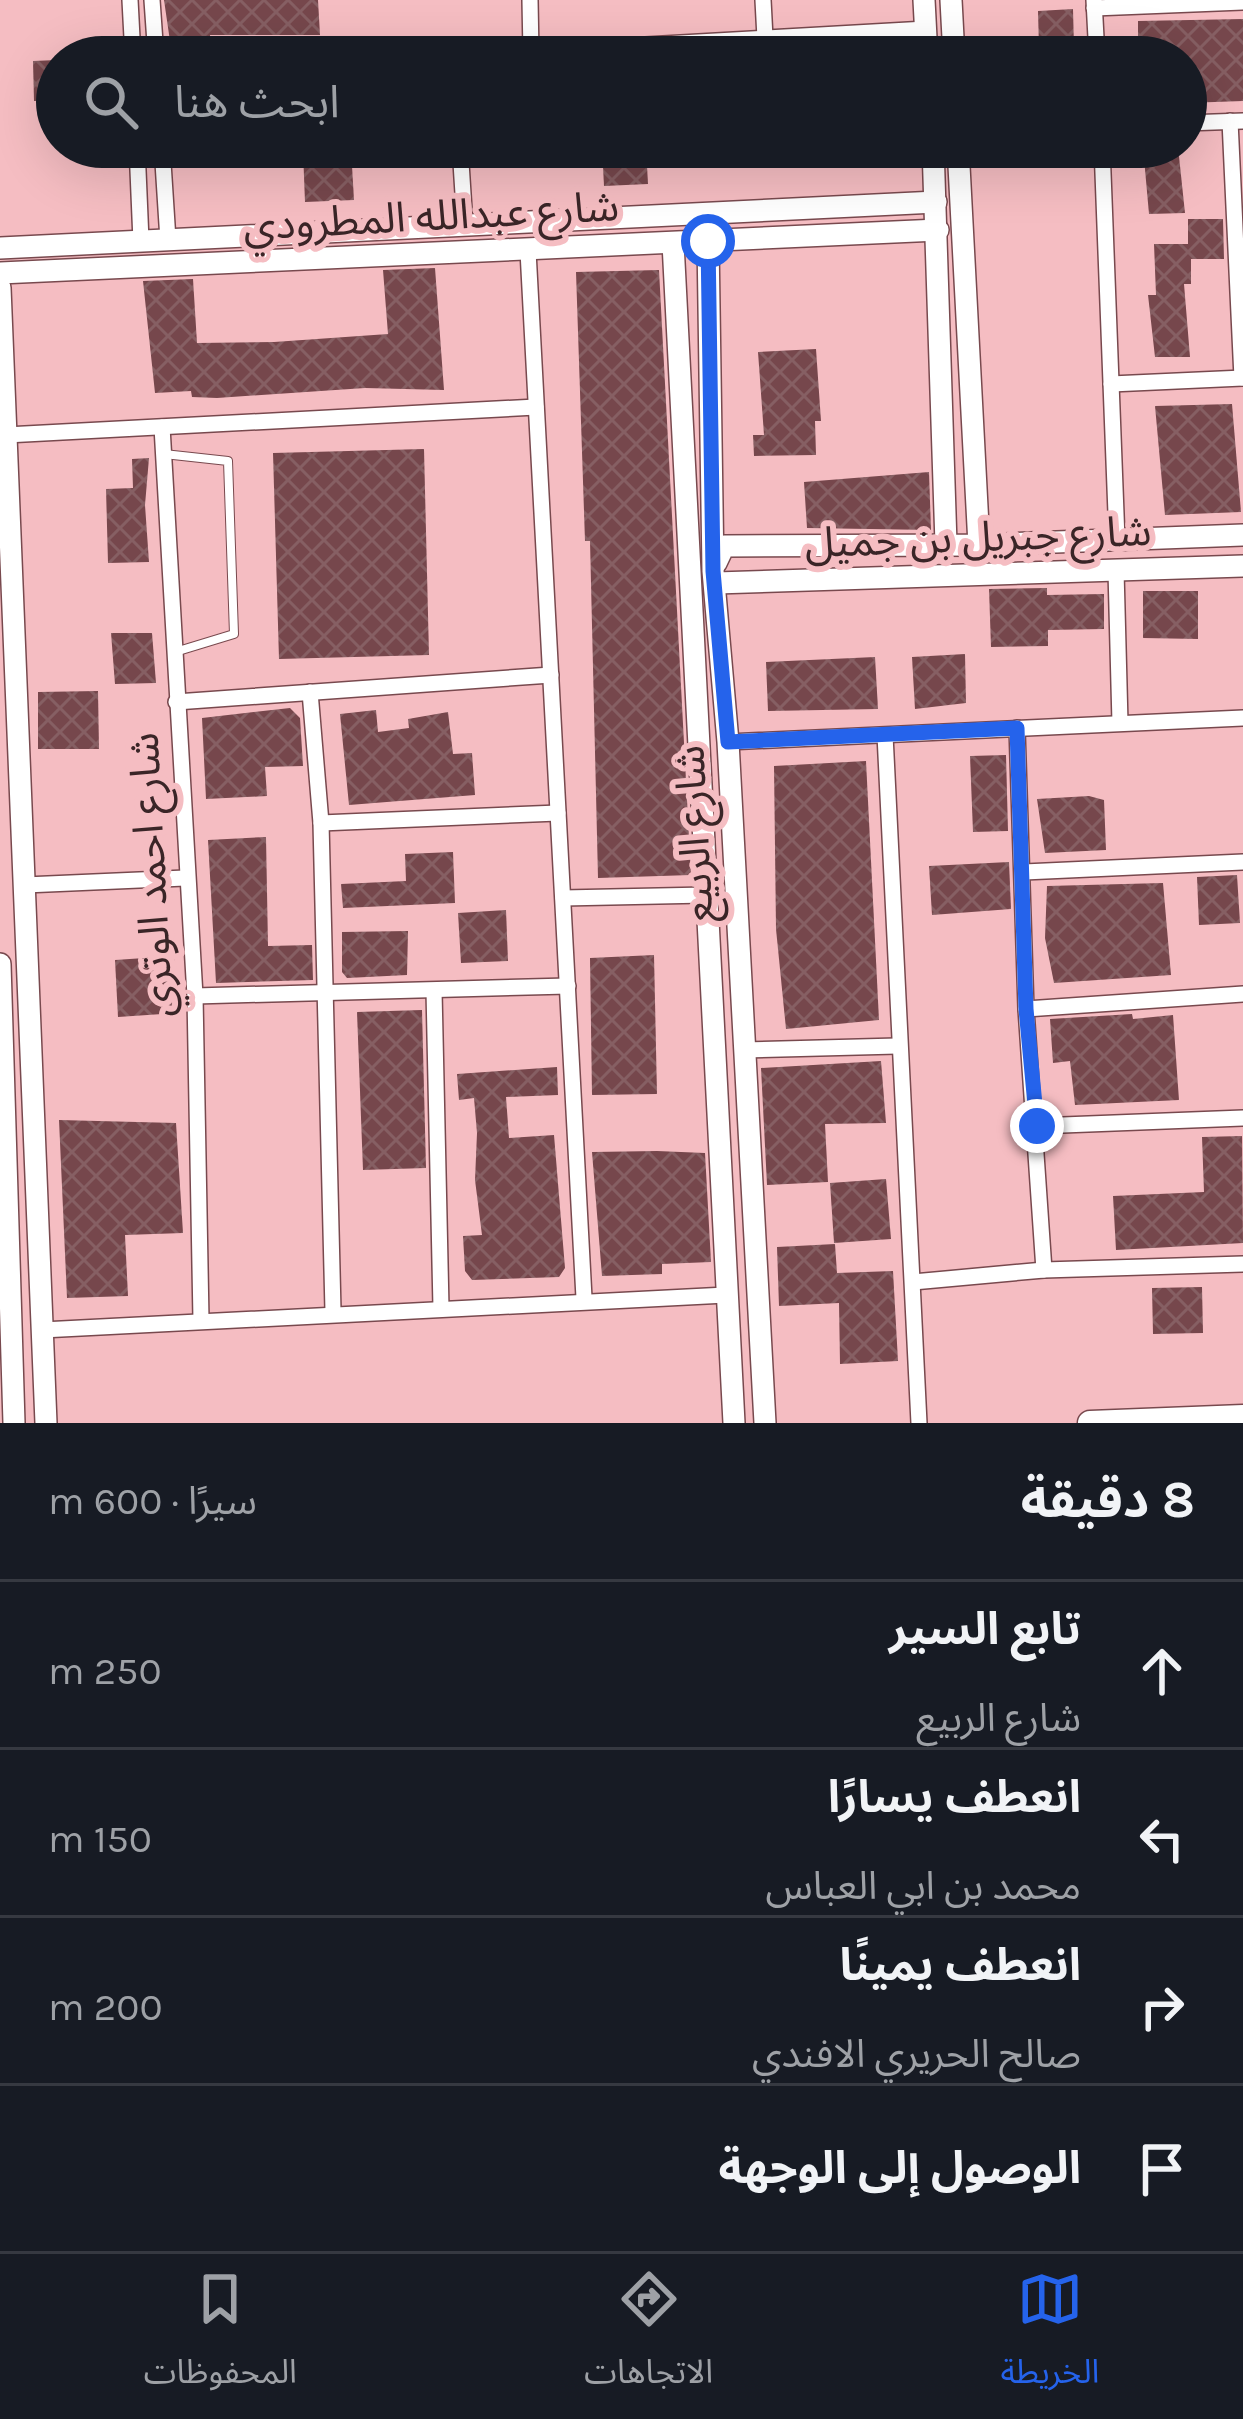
<!DOCTYPE html>
<html lang="ar">
<head>
<meta charset="utf-8">
<style>
  :root { --surface:#171b24; --page:#242831; --text:#f1f3f6; --muted:#9ea1a6; --line:#363941; --accent:#2563eb }
  body { margin:0; font-family:Karla,"Noto Sans Arabic",sans-serif; background:var(--page); color:var(--text); direction:rtl }
  .stop { position:absolute; width:36px; height:36px; margin:-27px; border:9px solid #2563eb; border-radius:50%; background:#fff }
  .stop.end { background:#2563eb; border-color:#fff; box-shadow:0 3px 12px #0008 }
  .list { margin:0; padding:0; list-style:none }
  h2 { display:flex; justify-content:space-between; align-items:center; height:156px; margin:0; padding:0 48px; font-size:51px }
  h2 small { font-size:39px; font-weight:400; color:var(--muted) }
  .list li { display:grid; grid-template-columns:78px 1fr auto; gap:36px; align-items:center; box-sizing:border-box; height:168px; padding:0 48px; border-top:3px solid var(--line) }
  .list b { display:block; font-size:45px; white-space:nowrap }
  .list p { margin:0; font-size:39px; white-space:nowrap; color:var(--muted) }
  .list em { font-size:39px; font-style:normal; color:var(--muted) }
  .icon { flex:none; width:66px; height:66px; fill:none; stroke:currentColor; stroke-width:2; stroke-linecap:round; stroke-linejoin:round }
  .map { position:relative; flex:none; width:1243px; height:1423px; overflow:hidden; direction:ltr }
  .search { position:absolute; background:var(--surface); box-shadow:0 12px 48px #0002; left:36px; right:36px; top:36px; height:132px; display:flex; align-items:center; gap:30px; box-sizing:border-box; padding:0 42px; border-radius:66px; color:var(--muted); font-size:45px }
  .sheet { height:828px; background:var(--surface) }
  nav { display:flex; justify-content:space-around; align-items:center; box-sizing:border-box; height:168px; border-top:3px solid var(--line); background:var(--surface); font-size:33px; color:var(--muted) }
  nav a { display:grid; justify-items:center; gap:6px }
  nav .on { color:var(--accent) }
  .map>svg:first-child { display:block }
  .building { fill:url(#building-cross-hatch) }
  .lines { fill:none; stroke-linecap:round; stroke-linejoin:round }
  .lane-casing { stroke:#78494e; stroke-width:10 }
  .street-casing { stroke:#78494e; stroke-width:18 }
  .secondary-casing { stroke:#78494e; stroke-width:24 }
  .primary-casing { stroke:#78494e; stroke-width:27 }
  .lane { stroke:#fff; stroke-width:8 }
  .street { stroke:#fff; stroke-width:15 }
  .secondary { stroke:#fff; stroke-width:21 }
  .primary { stroke:#fff; stroke-width:24 }
  .route { stroke:#2563eb; stroke-width:15 }
  .labels { text-anchor:middle; stroke-width:12; stroke-linejoin:round; paint-order:stroke }
  .street-label { font-size:42px; fill:#3a2527; stroke:#f5bdc2 }
</style>
</head>
<body>
<div class="map">
<svg width="1243" height="1423" viewBox="0 0 1243 1423">
  <defs>
    <pattern id="building-cross-hatch" width="8" height="8" patternUnits="userSpaceOnUse" patternTransform="scale(3)"><rect width="8" height="8" fill="#76474c"/><path d="M0 0l8 8M0 8l8-8" fill="none" stroke="#865f63"/></pattern>
  </defs>
  <rect width="100%" height="100%" fill="#f5bdc2"/>
  <g class="building">
    <polygon points="164,0 318,0 320,35 210,35 211,46 171,48"/>
    <polygon points="1073,9 1074,48 1039,48 1038,11"/>
    <polygon points="1243,19 1243,101 1186,103 1186,57 1138,57 1138,21"/>
    <polygon points="57,60 57,100 34,101 33,61"/>
    <polygon points="602,147 646,147 648,184 604,186"/>
    <polygon points="1143,147 1178,147 1185,213 1149,214"/>
    <polygon points="351,149 354,200 305,202 303,151"/>
    <polygon points="1188,219 1223,219 1224,259 1191,259 1191,284 1184,284 1190,357 1155,357 1148,295 1156,295 1154,244 1188,244"/>
    <polygon points="435,268 444,390 365,388 217,398 192,397 191,391 155,393 143,281 193,279 197,343 274,342 388,334 383,270"/>
    <polygon points="659,270 691,875 598,878 590,541 585,541 576,272"/>
    <polygon points="816,349 821,421 815,421 816,455 754,456 753,435 764,435 758,352"/>
    <polygon points="1232,404 1241,512 1165,515 1155,406"/>
    <polygon points="424,449 429,655 279,659 273,453"/>
    <polygon points="149,458 145,505 149,562 108,563 106,489 133,488 132,459"/>
    <polygon points="929,472 931,530 807,528 804,482"/>
    <polygon points="1047,588 1047,595 1104,594 1104,629 1048,630 1048,646 991,647 989,589"/>
    <polygon points="1143,591 1198,591 1198,639 1143,638"/>
    <polygon points="111,633 152,633 156,683 115,684"/>
    <polygon points="965,654 966,703 915,709 912,657"/>
    <polygon points="875,657 878,709 768,711 766,662"/>
    <polygon points="98,691 99,749 38,749 38,692"/>
    <polygon points="290,708 300,718 303,766 265,767 267,796 206,799 202,718"/>
    <polygon points="376,710 378,732 409,728 408,719 448,712 453,754 472,753 475,795 349,805 340,714"/>
    <polygon points="1006,755 1008,831 973,832 970,756"/>
    <polygon points="866,761 879,1020 786,1029 776,929 774,766"/>
    <polygon points="1089,796 1104,800 1106,850 1045,853 1037,799"/>
    <polygon points="266,837 268,946 312,945 313,980 216,983 208,840"/>
    <polygon points="453,852 455,903 343,908 341,884 406,881 405,854"/>
    <polygon points="1009,862 1011,909 932,915 929,866"/>
    <polygon points="1237,875 1240,923 1199,925 1197,877"/>
    <polygon points="1163,883 1171,975 1054,983 1045,938 1047,886"/>
    <polygon points="506,910 508,961 461,963 458,913"/>
    <polygon points="408,931 407,975 347,978 342,972 342,932"/>
    <polygon points="654,955 657,1094 592,1095 590,958"/>
    <polygon points="174,956 177,1013 118,1017 115,960"/>
    <polygon points="422,1010 426,1168 363,1170 357,1012"/>
    <polygon points="1132,1014 1133,1019 1173,1015 1179,1100 1075,1105 1070,1061 1053,1063 1050,1019"/>
    <polygon points="881,1061 886,1123 825,1124 828,1182 767,1185 761,1068"/>
    <polygon points="557,1067 558,1095 506,1097 509,1138 554,1135 565,1268 559,1277 472,1280 465,1271 463,1236 482,1235 475,1180 477,1133 474,1098 459,1100 457,1074"/>
    <polygon points="59,1120 176,1123 183,1233 125,1235 128,1296 67,1298"/>
    <polygon points="1242,1136 1243,1243 1116,1250 1113,1196 1204,1192 1202,1137"/>
    <polygon points="657,1151 705,1153 711,1262 662,1264 662,1274 602,1276 592,1152"/>
    <polygon points="886,1179 891,1239 834,1243 830,1183"/>
    <polygon points="835,1244 837,1273 893,1271 898,1361 840,1364 839,1303 779,1306 777,1247"/>
    <polygon points="1202,1287 1203,1333 1153,1334 1152,1288"/>
  </g>
  <g class="lines">
    <g class="lane-casing">
      <polyline id="lane" points="164,454 228,461 234,634 175,652"/>
    </g>
    <g class="street-casing">
      <g id="street">
        <polyline points="130,0 133,57"/>
        <polyline points="152,0 156,57"/>
        <polyline points="530,0 531,53"/>
        <polyline points="763,0 765,38"/>
        <polyline points="1094,0 1097,57"/>
        <polyline points="1094,8 1243,2"/>
        <polyline points="431,57 926,29"/>
        <polyline points="1230,121 1242,378"/>
        <polyline points="1186,123 1243,121"/>
        <polyline points="137,147 141,241"/>
        <polyline points="162,147 168,240"/>
        <polyline points="460,147 465,225"/>
        <polyline points="1102,147 1117,540"/>
        <polyline points="528,251 584,1298"/>
        <polyline points="1111,384 1243,378"/>
        <polyline points="162,427 195,996 201,1320"/>
        <polyline points="6,435 536,407"/>
        <polyline points="1116,571 1120,723"/>
        <polyline points="310,692 321,823 333,1311"/>
        <polyline points="176,702 551,675"/>
        <polyline points="1017,728 1026,1009 1044,1270"/>
        <polyline points="885,735 919,1423"/>
        <polyline points="728,742 1243,718"/>
        <polyline points="321,823 558,813"/>
        <polyline points="1024,872 1243,862"/>
        <polyline points="25,885 185,878"/>
        <polyline points="563,898 706,895"/>
        <polyline points="434,991 441,1308"/>
        <polyline points="195,996 568,986"/>
        <polyline points="1026,1009 1243,994"/>
        <polyline points="743,1050 897,1046"/>
        <polyline points="1037,1126 1243,1118"/>
        <polyline points="913,1282 1044,1270 1243,1264"/>
        <polyline points="42,1330 726,1295"/>
      </g>
    </g>
    <g class="secondary-casing">
      <g id="secondary">
        <polyline points="924,0 927,57"/>
        <polyline points="951,0 954,57"/>
        <polyline points="933,147 946,544"/>
        <polyline points="958,147 979,545"/>
        <polyline points="708,241 713,571 728,742 765,1423"/>
        <polyline points="673,243 734,1423"/>
        <polyline points="0,248 936,202"/>
        <polyline points="0,273 938,230"/>
        <polyline points="0,288 46,1423"/>
        <polyline points="716,563 724,546 979,545 1243,535"/>
        <polyline points="716,583 1243,566"/>
        <polyline points="0,964 14,1423"/>
      </g>
    </g>
    <g class="primary-casing">
      <polyline id="primary" points="1090,1423 1243,1417"/>
    </g>
    <use href="#lane" class="lane"/>
    <use href="#street" class="street"/>
    <use href="#secondary" class="secondary"/>
    <use href="#primary" class="primary"/>
  </g>
  <g class="lines">
    <polyline class="route" points="708,241 713,571 728,742 1017,728 1026,1009 1037,1126"/>
  </g>
  <g class="labels">
    <g class="street-label">
      <text transform="translate(431 215) rotate(-3)" y="15">شارع عبدالله المطرودي</text>
      <text transform="translate(978 536) rotate(-2)" y="15">شارع جبريل بن جميل</text>
      <text transform="translate(693 834) rotate(-93)" y="15">شارع الربيع</text>
      <text transform="translate(150 875) rotate(-93)" y="15">شارع احمد الوتري</text>
    </g>
  </g>
</svg>
<div class="stop" style="left:708px;top:241px"></div>
<div class="stop end" style="left:1037px;top:1126px"></div>
<div class="search"><svg class="icon" aria-label="search" viewBox="0 0 24 24"><circle cx="10" cy="10" r="6"/><path d="M15 15l6 6"/></svg>ابحث هنا</div>
</div>
<section class="sheet">
<h2>8 دقيقة<small>سيرًا · 600 m</small></h2>
<ul class="list">
<li><svg class="icon" aria-label="ahead" viewBox="0 0 24 24"><path d="M12 20V5M6 11l6-6 6 6"/></svg><div><b>تابع السير</b><p>شارع الربيع</p></div><em>250 m</em></li>
<li><svg class="icon" aria-label="left" viewBox="0 0 24 24"><path d="M17 20v-9H6M10 6l-5 5 5 5"/></svg><div><b>انعطف يسارًا</b><p>محمد بن ابي العباس</p></div><em>150 m</em></li>
<li><svg class="icon" aria-label="right" viewBox="0 0 24 24"><path d="M7 20v-9h11M14 6l5 5-5 5"/></svg><div><b>انعطف يمينًا</b><p>صالح الحريري الافندي</p></div><em>200 m</em></li>
<li><svg class="icon" aria-label="arrive" viewBox="0 0 24 24"><path d="M6 21V4h12l-3 4 3 4H6"/></svg><div><b>الوصول إلى الوجهة</b></div></li>
</ul>
</section>
<nav>
<a class="on"><svg class="icon" aria-label="map" viewBox="0 0 24 24"><path d="M3 6l6-2 6 2 6-2v14l-6 2-6-2-6 2zM9 4v14M15 6v14"/></svg>الخريطة</a>
<a><svg class="icon" aria-label="directions" viewBox="0 0 24 24"><path d="M12 3l9 9-9 9-9-9zM9 14v-3h6M13 9l2 2-2 2"/></svg>الاتجاهات</a>
<a><svg class="icon" aria-label="saved" viewBox="0 0 24 24"><path d="M7 4h10v16l-5-4-5 4z"/></svg>المحفوظات</a>
</nav>
</body>
</html>
